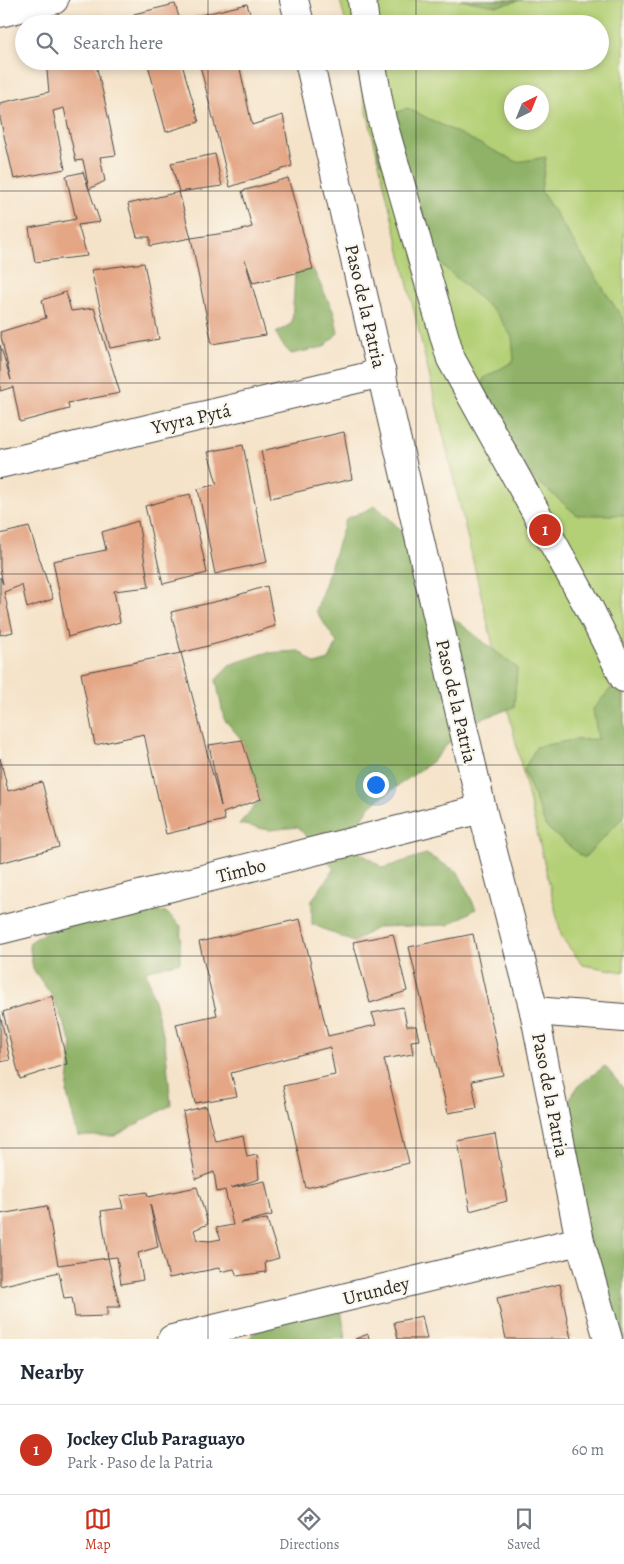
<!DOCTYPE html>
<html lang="en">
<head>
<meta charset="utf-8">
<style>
  :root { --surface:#fff; --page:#f2f2f3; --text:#1f2937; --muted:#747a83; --line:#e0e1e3; --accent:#c8321e }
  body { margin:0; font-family:Alegreya,serif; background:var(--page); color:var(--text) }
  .compass { position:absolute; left:504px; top:85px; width:45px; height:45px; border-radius:50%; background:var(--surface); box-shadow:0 2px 8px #0003; rotate:43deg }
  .you { position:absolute; left:375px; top:784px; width:18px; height:18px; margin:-12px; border:4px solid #fff; border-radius:50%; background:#1a73e8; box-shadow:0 0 0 8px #1a73e833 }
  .badge { display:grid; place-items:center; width:32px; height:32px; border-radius:50%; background:var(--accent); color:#fff; font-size:16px; font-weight:700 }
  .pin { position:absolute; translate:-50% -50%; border:2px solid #fff; box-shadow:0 1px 5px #0006 }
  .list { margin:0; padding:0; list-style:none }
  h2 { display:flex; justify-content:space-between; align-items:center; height:65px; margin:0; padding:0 20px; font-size:21px }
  h2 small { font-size:16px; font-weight:400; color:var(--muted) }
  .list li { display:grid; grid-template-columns:32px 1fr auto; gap:15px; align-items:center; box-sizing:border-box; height:90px; padding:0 20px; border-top:1px solid var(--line) }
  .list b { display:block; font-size:19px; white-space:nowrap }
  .list p { margin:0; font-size:16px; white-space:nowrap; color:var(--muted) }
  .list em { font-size:16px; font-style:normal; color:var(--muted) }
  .icon { flex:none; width:28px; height:28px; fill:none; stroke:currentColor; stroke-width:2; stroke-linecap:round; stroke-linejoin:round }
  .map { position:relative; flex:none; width:624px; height:1339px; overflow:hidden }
  .search { position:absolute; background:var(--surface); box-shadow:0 2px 8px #0003; left:15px; right:15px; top:15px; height:55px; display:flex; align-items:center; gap:12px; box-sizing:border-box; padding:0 18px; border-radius:28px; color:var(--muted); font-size:19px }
  .sheet { height:155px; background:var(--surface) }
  nav { display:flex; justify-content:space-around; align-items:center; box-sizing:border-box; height:70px; border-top:1px solid var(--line); background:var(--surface); font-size:14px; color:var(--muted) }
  nav a { display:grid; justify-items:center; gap:2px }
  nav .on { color:var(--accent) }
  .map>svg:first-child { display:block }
  .green { fill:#b4d076; stroke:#707e50; fill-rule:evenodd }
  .forest { fill:#8fb267; stroke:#5d6e49 }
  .building { fill:#e4a685 }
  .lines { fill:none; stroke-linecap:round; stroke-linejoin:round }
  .minor-casing { stroke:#494743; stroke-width:30 }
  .minor { stroke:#fff; stroke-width:28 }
  .grid { fill:none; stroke:#2b2b2b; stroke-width:1; stroke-opacity:0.55 }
  .labels { text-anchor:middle; stroke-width:4.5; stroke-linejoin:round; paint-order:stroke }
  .street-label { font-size:19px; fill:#2b2b2b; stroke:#fbf7ec }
</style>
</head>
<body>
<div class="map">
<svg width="624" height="1339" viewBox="0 0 624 1339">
  <rect width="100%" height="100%" fill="#fbf7ec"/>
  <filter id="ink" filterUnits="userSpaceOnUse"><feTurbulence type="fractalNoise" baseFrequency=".02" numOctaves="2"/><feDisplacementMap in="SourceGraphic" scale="10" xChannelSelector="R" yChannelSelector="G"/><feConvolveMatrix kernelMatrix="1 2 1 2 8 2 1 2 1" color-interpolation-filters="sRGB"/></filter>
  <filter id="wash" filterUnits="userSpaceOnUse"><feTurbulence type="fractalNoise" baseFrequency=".0096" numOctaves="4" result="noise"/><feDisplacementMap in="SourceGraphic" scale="20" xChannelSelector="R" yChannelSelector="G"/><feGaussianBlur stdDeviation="1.12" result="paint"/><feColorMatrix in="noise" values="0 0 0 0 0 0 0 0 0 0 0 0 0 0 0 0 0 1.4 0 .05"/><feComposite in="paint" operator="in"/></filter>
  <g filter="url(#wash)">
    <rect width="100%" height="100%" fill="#f5e3c9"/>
    <path class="green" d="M340,0h284v972l-41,-7 -21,-27 -207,-877h245v-37h-254zM512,92h30v30h-30z"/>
    <g class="forest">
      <polygon points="460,0 522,0 497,6"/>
      <polygon points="407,108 517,162 546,157 541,191 624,321 624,515 577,515 501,450 478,392 484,378 514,361 512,337 498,315 432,256 402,189 377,158 382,120"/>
      <polygon points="313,269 334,313 338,333 324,347 291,354 282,344 276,333 292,323 295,273"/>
      <polygon points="376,506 399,528 409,550 415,588 517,668 514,707 463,726 434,760 371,805 346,843 383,868 426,854 458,872 476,909 448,925 378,927 353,942 312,924 312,900 334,869 298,827 269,830 239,824 261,799 242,740 224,719 216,680 229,665 265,653 299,651 315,664 329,660 337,643 316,611 346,519"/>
      <polygon points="624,680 624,816 584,858 546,827 524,770 536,747 573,740 598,739 593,709 613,686"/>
      <polygon points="120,907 166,912 181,926 180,962 146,971 165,1042 171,1105 115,1136 78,1136 67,1094 72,1043 52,996 33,969 29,943 76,911"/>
      <polygon points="605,1066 624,1089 624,1339 623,1339 617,1316 589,1247 562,1110 579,1085"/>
      <polygon points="341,1311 346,1339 248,1339 267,1321"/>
    </g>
    <g id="blocks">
      <g class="building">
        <polygon points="175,4 181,24 137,24 134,14"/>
        <polygon points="247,4 253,24 191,24 189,18"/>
        <polygon points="46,61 95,61 104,97 116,155 100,157 105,181 89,189 83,160 76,161 64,108 53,111 65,169 14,179 0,118 0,103 49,92"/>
        <polygon points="147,61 181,61 199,122 166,132"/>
        <polygon points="199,61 246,61 239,64 252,125 283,115 292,166 230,187"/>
        <polygon points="215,154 222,186 179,192 171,163"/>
        <polygon points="83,172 100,222 78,225 87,256 35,262 29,228 76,219 66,176"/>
        <polygon points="288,178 313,269 253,283 245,260 266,335 212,344 191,238 238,231 252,227 242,191"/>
        <polygon points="179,192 191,238 150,246 150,237 137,237 128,204"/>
        <polygon points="144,263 159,339 110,348 91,270"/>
        <polygon points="66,292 71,311 94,308 120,393 68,403 69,409 20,422 13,387 0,391 0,345 11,380 0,332 46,318 42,300"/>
        <polygon points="344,432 352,479 271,498 261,451"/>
        <polygon points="243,445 267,562 215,574 198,489 217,484 208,452"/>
        <polygon points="190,494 207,573 163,584 145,506"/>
        <polygon points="138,521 149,587 114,591 120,622 68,637 53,561 106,550 102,532"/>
        <polygon points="29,527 53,599 27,608 22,585 4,592 13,632 0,635 0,577 3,584 0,568 0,534"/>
        <polygon points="267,586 275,626 230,640 181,653 221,806 209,745 242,740 261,799 223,813 225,820 166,834 144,734 95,745 81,673 181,653 171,612 222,600"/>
        <polygon points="0,758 8,791 42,782 59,847 0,863"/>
        <polygon points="300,919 328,1036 376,1025 372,1013 403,1007 407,1026 416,1026 419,1040 411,1041 413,1054 384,1059 409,1163 306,1188 283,1086 335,1075 330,1047 231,1073 237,1096 195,1103 176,1024 217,1015 199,942"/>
        <polygon points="393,934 407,991 370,1003 353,942"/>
        <polygon points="473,934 503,1075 472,1081 477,1108 448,1113 409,947"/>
        <polygon points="52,996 67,1064 20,1079 3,1012"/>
        <polygon points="0,1014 10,1060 0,1062"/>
        <polygon points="206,1106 215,1141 243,1135 247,1157 257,1155 259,1179 231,1188 265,1181 272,1215 240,1223 267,1219 279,1258 265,1262 266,1272 237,1276 234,1269 220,1272 219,1268 169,1278 150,1204 158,1247 138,1253 143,1280 121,1284 117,1257 108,1258 101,1211 123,1208 120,1196 147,1192 148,1197 197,1187 208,1224 194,1230 197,1240 210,1241 221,1239 216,1228 233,1225 225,1190 217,1192 214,1172 196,1179 183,1112"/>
        <polygon points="495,1134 507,1201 470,1211 458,1141"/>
        <polygon points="47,1206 58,1265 108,1258 120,1307 107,1307 107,1316 75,1317 72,1297 64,1298 59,1272 0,1286 0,1214"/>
        <polygon points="560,1284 571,1339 506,1339 497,1298"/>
        <polygon points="422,1316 427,1339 398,1339 394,1322"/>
        <polygon points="368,1334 369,1339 355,1339"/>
      </g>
    </g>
  </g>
  <g filter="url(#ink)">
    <use href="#blocks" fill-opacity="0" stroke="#494743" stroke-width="1"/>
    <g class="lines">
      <g class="minor-casing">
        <g id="minor">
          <polyline points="294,0 300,24"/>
          <polyline points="362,0 365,24"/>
          <polyline points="0,13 54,0"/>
          <polyline points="309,61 482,809 534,1011 580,1241 608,1339"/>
          <polyline points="371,61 382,120 451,359 589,608 624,678"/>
          <polyline points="0,464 382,373"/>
          <polyline points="0,930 482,809"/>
          <polyline points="534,1011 624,1018"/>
          <polyline points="172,1339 580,1241"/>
        </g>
      </g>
      <use href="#minor" class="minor"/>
    </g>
  </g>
  <path class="grid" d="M208,0v24M416,0v24M208,61v1278M416,61v1278M0,191h624M0,383h624M0,574h624M0,765h624M0,956h624M0,1148h624"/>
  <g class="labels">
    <g class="street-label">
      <text transform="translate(366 306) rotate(77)" y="7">Paso de la Patria</text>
      <text transform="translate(191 418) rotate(-13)" y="7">Yvyra Pytá</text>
      <text transform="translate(457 701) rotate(77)" y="7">Paso de la Patria</text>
      <text transform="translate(241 870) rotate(-14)" y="7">Timbo</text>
      <text transform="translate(551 1095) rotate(79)" y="7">Paso de la Patria</text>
      <text transform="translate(376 1290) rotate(-14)" y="7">Urundey</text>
    </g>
  </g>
</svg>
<svg class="compass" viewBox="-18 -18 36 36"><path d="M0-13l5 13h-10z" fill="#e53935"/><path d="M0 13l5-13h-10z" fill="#747a83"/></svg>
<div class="you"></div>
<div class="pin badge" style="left:545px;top:530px">1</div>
<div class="search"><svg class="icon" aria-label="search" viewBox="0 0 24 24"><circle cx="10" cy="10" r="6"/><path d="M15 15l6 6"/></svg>Search here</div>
</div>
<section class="sheet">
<h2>Nearby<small></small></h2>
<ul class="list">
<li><span class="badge">1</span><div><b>Jockey Club Paraguayo</b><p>Park · Paso de la Patria</p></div><em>60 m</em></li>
</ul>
</section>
<nav>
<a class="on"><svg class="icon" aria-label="map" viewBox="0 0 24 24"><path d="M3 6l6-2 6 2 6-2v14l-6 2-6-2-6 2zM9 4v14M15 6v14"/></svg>Map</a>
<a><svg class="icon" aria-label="directions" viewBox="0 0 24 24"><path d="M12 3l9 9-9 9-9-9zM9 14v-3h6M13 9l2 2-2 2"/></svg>Directions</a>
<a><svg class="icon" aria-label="saved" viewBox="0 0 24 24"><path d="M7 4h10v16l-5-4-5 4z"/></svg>Saved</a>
</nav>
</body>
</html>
